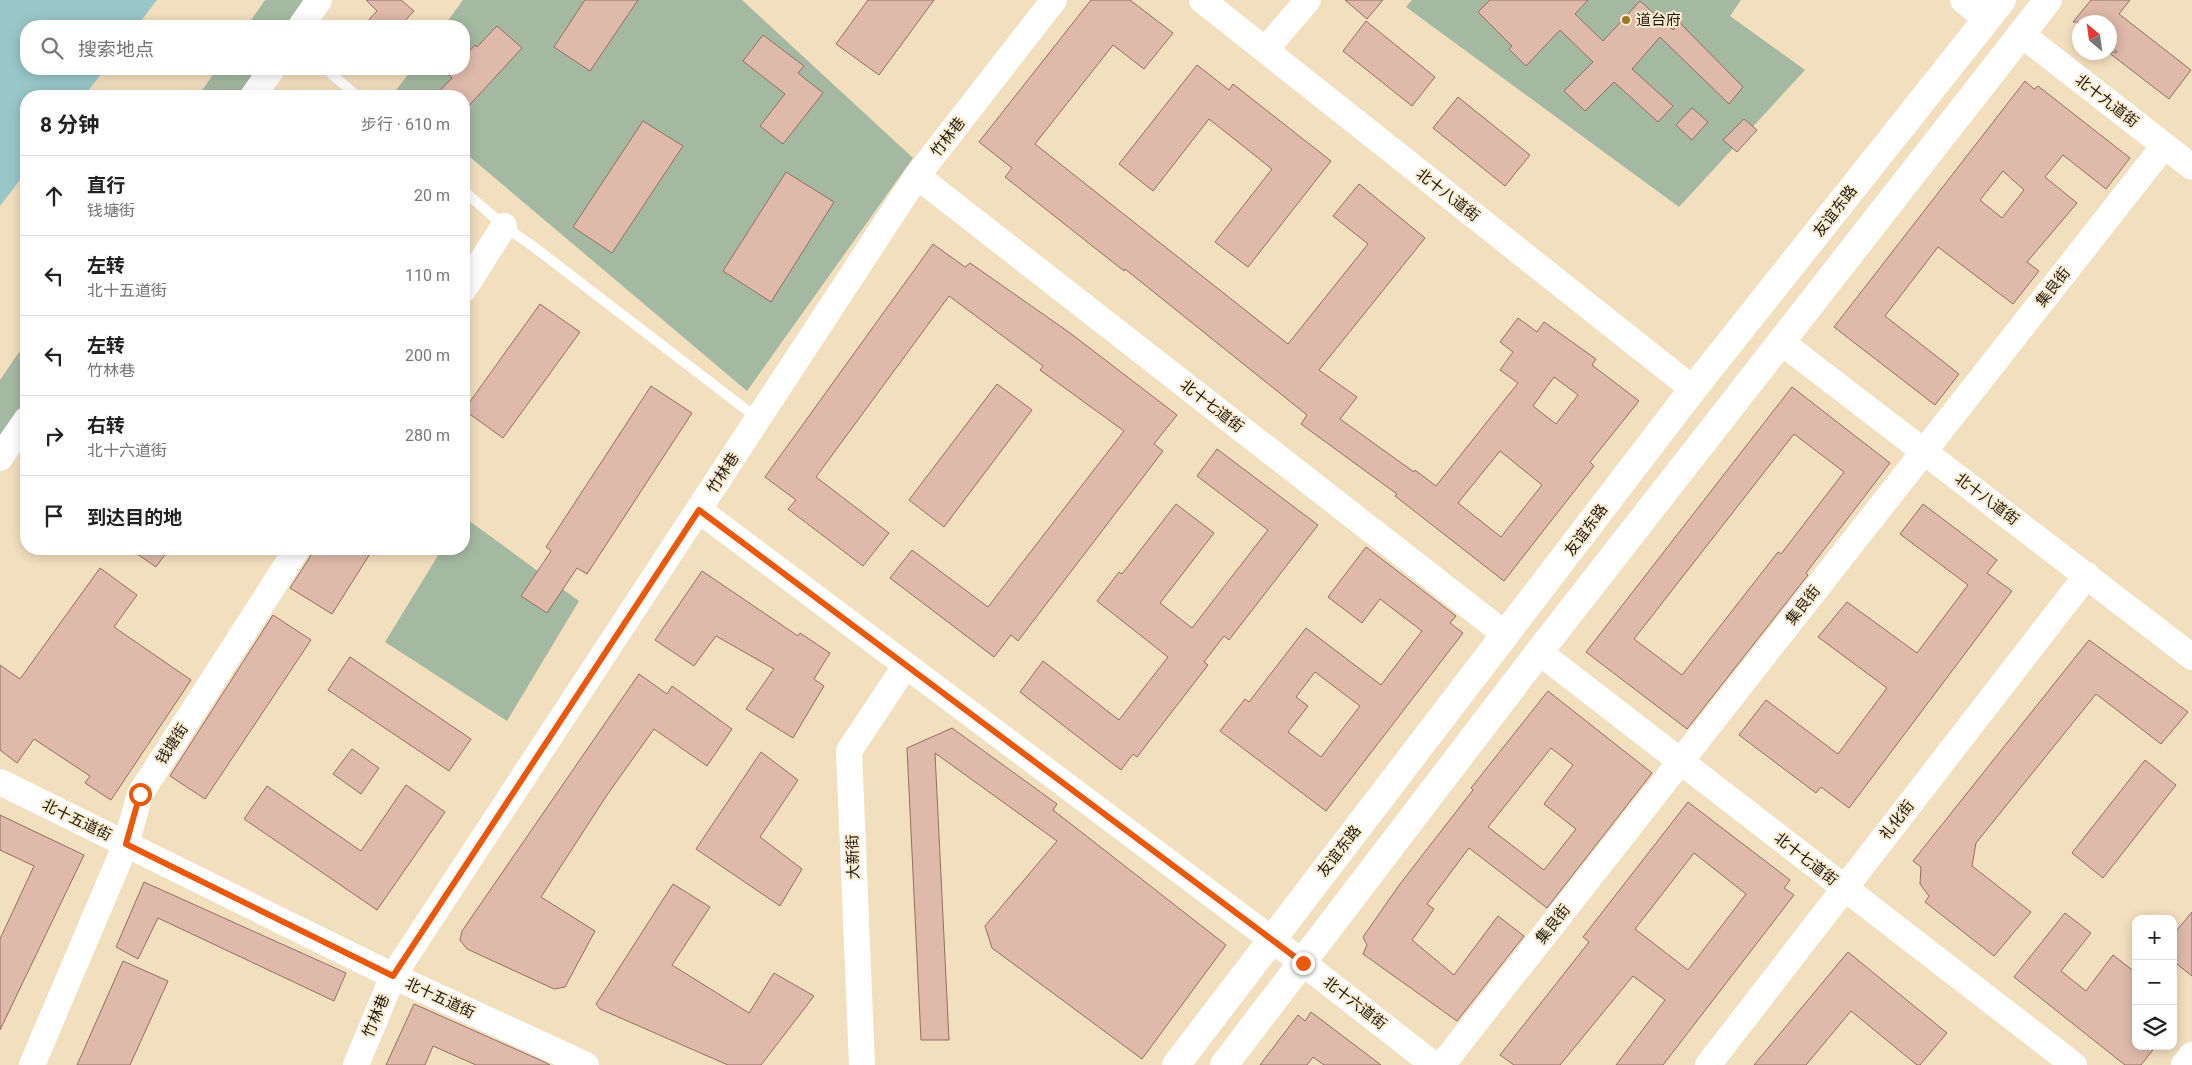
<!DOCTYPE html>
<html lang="zh">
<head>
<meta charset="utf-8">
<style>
  :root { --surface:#fff; --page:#f6f6f6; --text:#222; --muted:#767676; --line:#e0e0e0 }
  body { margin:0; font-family:Roboto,"Noto Sans SC",sans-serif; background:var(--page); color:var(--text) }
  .controls { position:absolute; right:15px; bottom:15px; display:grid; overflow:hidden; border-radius:10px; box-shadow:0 2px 12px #0003 }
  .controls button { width:45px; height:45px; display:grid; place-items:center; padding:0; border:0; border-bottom:1px solid var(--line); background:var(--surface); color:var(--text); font:25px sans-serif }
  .compass { position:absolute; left:2072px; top:15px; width:45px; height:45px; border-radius:50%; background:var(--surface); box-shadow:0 2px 12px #0003; rotate:331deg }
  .stop { position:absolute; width:15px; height:15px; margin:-11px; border:4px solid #ea580c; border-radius:50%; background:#fff }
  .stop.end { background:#ea580c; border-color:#fff; box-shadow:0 1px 5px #0008 }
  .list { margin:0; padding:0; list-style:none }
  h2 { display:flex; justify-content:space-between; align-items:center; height:65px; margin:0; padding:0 20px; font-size:21px }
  h2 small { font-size:16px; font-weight:400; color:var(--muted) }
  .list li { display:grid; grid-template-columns:32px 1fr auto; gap:15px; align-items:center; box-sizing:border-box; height:80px; padding:0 20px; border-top:1px solid var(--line) }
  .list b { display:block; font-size:19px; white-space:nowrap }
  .list p { margin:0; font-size:16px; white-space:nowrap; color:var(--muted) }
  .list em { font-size:16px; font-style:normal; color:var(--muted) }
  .icon { flex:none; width:28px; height:28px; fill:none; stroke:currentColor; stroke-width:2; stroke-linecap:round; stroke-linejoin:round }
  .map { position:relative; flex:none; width:2192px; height:1065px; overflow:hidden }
  .search { position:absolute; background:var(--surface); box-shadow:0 2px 12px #0003; left:20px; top:20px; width:450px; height:55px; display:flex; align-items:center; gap:12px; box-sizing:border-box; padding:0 18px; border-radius:20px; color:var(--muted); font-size:19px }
  .panel { position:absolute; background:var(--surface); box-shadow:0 2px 12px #0003; left:20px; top:90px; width:450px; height:465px; border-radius:20px }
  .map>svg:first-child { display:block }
  .green { fill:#a5b9a2 }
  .water { fill:#99c7c8 }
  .building { fill:#dfb9aa; stroke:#926f62; fill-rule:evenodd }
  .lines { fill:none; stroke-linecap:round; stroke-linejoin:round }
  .service { stroke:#fff; stroke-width:10 }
  .tertiary { stroke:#fff; stroke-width:26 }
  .secondary { stroke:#fff; stroke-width:28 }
  .trunk { stroke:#fff; stroke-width:28 }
  .route { stroke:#ea580c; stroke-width:6 }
  .poi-dot { fill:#9c7622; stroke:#fcedd2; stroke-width:2 }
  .labels { text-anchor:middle; stroke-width:4; stroke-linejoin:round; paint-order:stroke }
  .poi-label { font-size:15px; fill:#1d160a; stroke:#fcedd2; text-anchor:start }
  .street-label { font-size:15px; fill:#1d160a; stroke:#fcedd2 }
</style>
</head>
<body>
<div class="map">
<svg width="2192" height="1065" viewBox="0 0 2192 1065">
  <rect width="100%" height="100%" fill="#f2dfbe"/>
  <g class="green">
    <polygon points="265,0 307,0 289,26 247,26"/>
    <polygon points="463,0 742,0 913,158 747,391 464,152 464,96 397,96 394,93 412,69 464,69 464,26 444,26"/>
    <polygon points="1412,0 1741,0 1730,16 1805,70 1679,207 1406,7"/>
    <polygon points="217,69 261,69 242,96 198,96"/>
    <polygon points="26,342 26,417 0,456 0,380"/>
    <polygon points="464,517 579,601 507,721 385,642 442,549 464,549"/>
  </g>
  <polygon class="water" points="0,0 157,0 137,26 26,26 26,69 105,69 84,96 26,96 26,172 0,206"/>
  <g class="building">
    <polygon points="366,0 401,0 414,11 400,26 363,26 377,11"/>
    <polygon points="585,0 638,0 590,71 554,47"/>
    <polygon points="868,0 934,0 879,75 836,44"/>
    <path d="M1091,0h39l43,33 -29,36 -31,-24 -78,99 253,200 80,-100 -35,-28 26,-32 66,54 -106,132 38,27 -17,22 74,53 1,-2 21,16 82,-103 -18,-13 13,-18 -13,-10 18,-24 19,14 7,-10 52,37 -4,6 47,36 -49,61 4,4 -90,115 -109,-85 2,-2 -96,-70 6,-9 -182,-146 -1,2 -119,-94 7,-9 -33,-26zM1554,377l24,18 -22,29 -23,-18zM1500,451l42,34 -41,52 -43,-34z"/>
    <polygon points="1345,0 1383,0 1367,19"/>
    <polygon points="1490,0 1588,0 1575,14 1603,41 1640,1 1673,30 1680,23 1743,87 1729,104 1660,37 1632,69 1673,106 1658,122 1614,82 1585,111 1564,91 1593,62 1560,30 1526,66 1509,49 1512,46 1478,12"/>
    <polygon points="2091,0 2130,0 2119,14 2191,70 2169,99 2108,52 2117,52 2110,46 2110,22 2073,22"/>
    <polygon points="1366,21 1435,77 1412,106 1343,51"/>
    <polygon points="497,26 522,48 464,111 464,96 435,96 452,78 442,69 464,69 464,57 475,45 477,47"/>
    <polygon points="763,35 804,66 798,73 823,93 783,144 760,126 785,94 743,61"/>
    <polygon points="1197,65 1229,90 1233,84 1331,161 1248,267 1215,242 1272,169 1209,119 1153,191 1119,164"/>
    <path d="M2025,81l9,8 4,-3 92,72 -24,31 -43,-34 -18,22 32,26 -50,59 12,9 -26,33 -75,-57 -53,69 74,58 -24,31 -101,-78zM2003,171l21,19 -22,28 -22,-18z"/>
    <polygon points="1458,97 1530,155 1505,186 1433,128"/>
    <polygon points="1692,108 1708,122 1692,140 1676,125"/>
    <polygon points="1744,119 1757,130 1737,152 1723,140"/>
    <polygon points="643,121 683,146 612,253 573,227"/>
    <polygon points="786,172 834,202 771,302 723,271"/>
    <polygon points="933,244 965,267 970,263 1070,333 1177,415 1154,444 1163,451 1018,641 1011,635 994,657 890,578 912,550 988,607 1124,431 1040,370 1043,366 949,296 816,477 889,533 863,566 788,509 796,500 765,477"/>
    <polygon points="540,304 580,332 503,438 464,410"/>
    <polygon points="997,384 1032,410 944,527 909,500"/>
    <polygon points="651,386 692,413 587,574 577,568 547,613 521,596 551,551 546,547"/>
    <path d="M1792,387l98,76 -84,110 2,2 -121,154 -101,-77zM1794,434l50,38 -63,82 -3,-2 -96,123 -48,-36z"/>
    <polygon points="1217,449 1318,525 1229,640 1224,636 1204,662 1208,665 1137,757 1133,754 1121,770 1020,692 1043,661 1119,720 1168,657 1097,601 1119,572 1122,574 1176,504 1214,533 1160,603 1192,628 1268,530 1197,476"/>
    <polygon points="1923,504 1997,560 1987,573 2012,591 1849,808 1821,787 1816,793 1739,735 1766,700 1838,754 1887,688 1818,637 1847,602 1917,653 1968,585 1900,534"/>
    <path d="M1366,547l90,69 -6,7 13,10 -137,178 -106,-80 25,-32 4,3 57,-74 75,57 41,-54 -42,-32 -18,24 -34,-26zM1315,672l45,34 -39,51 -33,-25 20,-26 -12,-9z"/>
    <polygon points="130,549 169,549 156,567"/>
    <polygon points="312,549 373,549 332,614 290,588 310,557"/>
    <polygon points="100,568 137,595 114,627 191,680 111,800 85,783 90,776 34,739 17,763 0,750 0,665 20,679"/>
    <polygon points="702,571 798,636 800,633 830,653 814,679 824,686 793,738 746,709 774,669 716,636 694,666 655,640"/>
    <polygon points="273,615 311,640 205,799 170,776"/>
    <polygon points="2089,640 2188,712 2161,744 2096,694 1976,843 1972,866 2031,912 1994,956 1925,902 1929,896 1920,884 1921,867 1913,861"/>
    <polygon points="350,657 471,739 449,771 328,690"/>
    <polygon points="639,674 667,694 672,686 732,729 707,766 654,729 607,795 541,897 595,931 565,987 554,989 467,949 460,940 462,931"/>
    <path d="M1548,691l104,82 -105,135 -78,-60 -42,56 7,5 -22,31 42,35 44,-59 26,20 -67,85 -94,-67 4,-9 -4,-8 37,-53 73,-94 -2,-2zM1551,748l22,17 -29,39 32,25 -32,41 -56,-43z"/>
    <polygon points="952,728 1057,804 1053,810 1226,945 1142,1059 992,948 985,926 1057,841 935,753 949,1040 921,1040 907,748"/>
    <polygon points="352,749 379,768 361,794 333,774"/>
    <polygon points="761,752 798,780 760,837 802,869 780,906 696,849"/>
    <polygon points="2145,760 2176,785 2103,878 2072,853"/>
    <polygon points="406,785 445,812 377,910 244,819 267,786 361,851"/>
    <path d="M1688,802l102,78 -6,8 10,7 -131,170h-47l49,-65 -32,-24 -73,89h-46l-14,-10 89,-113 -6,-5zM1694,853l52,41 -58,76 -53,-41z"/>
    <polygon points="0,815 84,855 0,1030 0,939 34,866 0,850"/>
    <polygon points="144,882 346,973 334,1001 158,918 138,959 116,947"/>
    <polygon points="673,884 710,907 672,965 749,1013 774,973 814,996 761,1065 728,1065 600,1009 596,1004"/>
    <polygon points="2192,912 2192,976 2173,961 2173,935"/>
    <polygon points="2065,913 2091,933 2061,971 2086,991 2113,955 2136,973 2136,1046 2156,1046 2141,1065 2125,1065 2014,977"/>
    <polygon points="1848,952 1947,1033 1920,1065 1917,1065 1851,1011 1806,1065 1754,1065"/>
    <polygon points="123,961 168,981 130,1065 77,1065"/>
    <polygon points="414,1004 540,1060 550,1065 476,1065 433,1046 425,1065 386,1065"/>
    <polygon points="1311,1012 1381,1065 1324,1065 1313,1057 1307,1065 1260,1065 1298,1015 1305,1021"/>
  </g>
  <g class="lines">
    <g class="service">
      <polyline points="326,69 357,96"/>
      <polyline points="464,191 504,226 534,247 757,418"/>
    </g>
    <g class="tertiary">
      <polyline points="1202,0 1693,389"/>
      <polyline points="1963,0 1987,19"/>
      <polyline points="301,26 319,0"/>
      <polyline points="2021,34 2192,167"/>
      <polyline points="1265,50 1308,0"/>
      <polyline points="253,96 272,69"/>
      <polyline points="917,176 1506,635"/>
      <polyline points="464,289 504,226"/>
      <polyline points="1781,342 2192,657"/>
      <polyline points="0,458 26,420"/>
      <polyline points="699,510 1303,963 1434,1065"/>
      <polyline points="1539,652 2074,1065"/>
      <polyline points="0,782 393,976 586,1065"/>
      <polyline points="32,1065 126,844 140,794 297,549"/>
      <polyline points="356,1065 393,976 917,176 1054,0"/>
      <polyline points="862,1065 849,751 906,665"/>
      <polyline points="1442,1065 2164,146"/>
      <polyline points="1708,1065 2087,575"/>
    </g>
    <polyline class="secondary" points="2185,1065 2192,1056"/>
    <g class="trunk">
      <polyline points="1176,1065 1693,389 2002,0"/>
      <polyline points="1224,1065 1539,652 2048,0"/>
    </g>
  </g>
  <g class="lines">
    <polyline class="route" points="140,794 126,844 393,976 699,510 1303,963"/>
  </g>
  <circle class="poi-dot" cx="1626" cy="20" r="5"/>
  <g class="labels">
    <g class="poi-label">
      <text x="1636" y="25">道台府</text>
    </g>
    <g class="street-label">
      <text transform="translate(2107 101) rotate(38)" y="5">北十九道街</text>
      <text transform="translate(948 137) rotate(-52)" y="5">竹林巷</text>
      <text transform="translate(1448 195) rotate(38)" y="5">北十八道街</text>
      <text transform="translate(1835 211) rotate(-52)" y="5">友谊东路</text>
      <text transform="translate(2053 287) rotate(-52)" y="5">集良街</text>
      <text transform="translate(1212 406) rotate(38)" y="5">北十七道街</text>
      <text transform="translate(723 473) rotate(-57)" y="5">竹林巷</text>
      <text transform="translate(1987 499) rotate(37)" y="5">北十八道街</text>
      <text transform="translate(1586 530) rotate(-53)" y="5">友谊东路</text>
      <text transform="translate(1803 605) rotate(-52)" y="5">集良街</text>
      <text transform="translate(172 744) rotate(-57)" y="5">钱塘街</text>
      <text transform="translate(77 820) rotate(26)" y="5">北十五道街</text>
      <text transform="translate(1897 820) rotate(-52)" y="5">礼化街</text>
      <text transform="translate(1339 851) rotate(-52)" y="5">友谊东路</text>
      <text transform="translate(853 857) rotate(-92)" y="5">大新街</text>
      <text transform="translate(1806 859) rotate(38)" y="5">北十七道街</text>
      <text transform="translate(1553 924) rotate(-52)" y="5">集良街</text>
      <text transform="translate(440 998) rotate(25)" y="5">北十五道街</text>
      <text transform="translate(1355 1003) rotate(38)" y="5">北十六道街</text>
      <text transform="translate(376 1016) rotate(-67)" y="5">竹林巷</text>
    </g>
  </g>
</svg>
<div class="controls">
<button>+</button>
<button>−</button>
<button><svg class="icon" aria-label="layers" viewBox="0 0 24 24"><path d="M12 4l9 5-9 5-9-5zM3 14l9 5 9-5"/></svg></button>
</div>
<svg class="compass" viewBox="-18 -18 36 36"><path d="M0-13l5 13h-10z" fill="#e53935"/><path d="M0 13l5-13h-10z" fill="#767676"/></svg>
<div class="stop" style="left:140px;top:794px"></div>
<div class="stop end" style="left:1303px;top:963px"></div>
<div class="search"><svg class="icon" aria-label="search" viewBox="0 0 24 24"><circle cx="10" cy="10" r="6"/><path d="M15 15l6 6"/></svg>搜索地点</div>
<section class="panel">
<h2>8 分钟<small>步行 · 610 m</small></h2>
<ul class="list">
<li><svg class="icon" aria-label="ahead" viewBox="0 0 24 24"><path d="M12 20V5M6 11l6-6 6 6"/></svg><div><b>直行</b><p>钱塘街</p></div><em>20 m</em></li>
<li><svg class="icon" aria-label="left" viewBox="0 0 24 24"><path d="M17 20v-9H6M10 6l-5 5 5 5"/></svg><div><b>左转</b><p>北十五道街</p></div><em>110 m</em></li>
<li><svg class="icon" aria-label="left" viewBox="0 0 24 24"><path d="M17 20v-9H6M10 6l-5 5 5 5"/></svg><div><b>左转</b><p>竹林巷</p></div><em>200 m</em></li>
<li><svg class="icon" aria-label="right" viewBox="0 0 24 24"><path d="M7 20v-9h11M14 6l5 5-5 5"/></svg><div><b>右转</b><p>北十六道街</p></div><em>280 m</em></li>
<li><svg class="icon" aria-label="arrive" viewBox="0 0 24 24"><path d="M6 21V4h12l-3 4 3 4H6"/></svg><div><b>到达目的地</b></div></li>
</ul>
</section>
</div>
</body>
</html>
